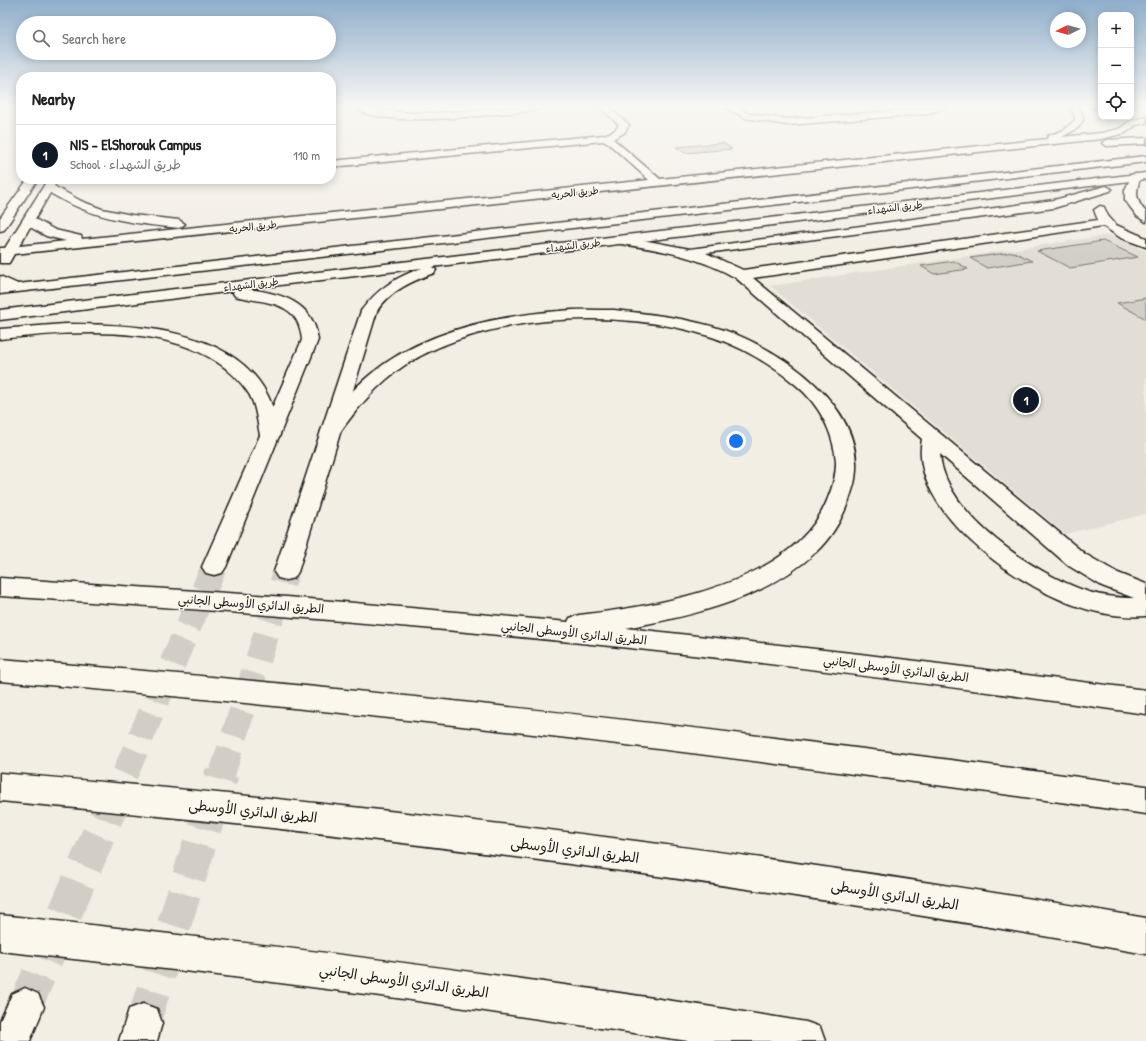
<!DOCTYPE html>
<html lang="en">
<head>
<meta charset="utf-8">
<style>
  :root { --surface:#fff; --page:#f6f6f6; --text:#202124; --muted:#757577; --line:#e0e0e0; --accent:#111827 }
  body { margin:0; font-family:"Patrick Hand","Playpen Sans Arabic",sans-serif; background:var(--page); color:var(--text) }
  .controls { position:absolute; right:12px; top:12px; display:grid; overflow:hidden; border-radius:8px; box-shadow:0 2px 10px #0003 }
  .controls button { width:36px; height:36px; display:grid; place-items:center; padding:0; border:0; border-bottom:1px solid var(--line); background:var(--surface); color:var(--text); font:20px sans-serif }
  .compass { position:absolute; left:1050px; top:12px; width:36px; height:36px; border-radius:50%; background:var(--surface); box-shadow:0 2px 10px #0003; rotate:264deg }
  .you { position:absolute; left:736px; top:441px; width:14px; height:14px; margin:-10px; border:3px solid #fff; border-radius:50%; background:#1a73e8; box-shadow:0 0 0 6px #1a73e833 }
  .badge { display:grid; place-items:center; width:26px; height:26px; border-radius:50%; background:var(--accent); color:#fff; font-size:13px; font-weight:700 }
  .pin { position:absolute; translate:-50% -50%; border:2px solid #fff; box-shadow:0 1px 4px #0006 }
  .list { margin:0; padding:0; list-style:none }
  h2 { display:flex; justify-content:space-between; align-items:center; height:52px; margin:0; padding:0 16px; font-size:17px }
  h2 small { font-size:13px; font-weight:400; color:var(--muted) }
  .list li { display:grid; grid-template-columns:26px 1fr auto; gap:12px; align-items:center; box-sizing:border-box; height:60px; padding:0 16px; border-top:1px solid var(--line) }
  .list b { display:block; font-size:15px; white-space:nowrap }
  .list p { margin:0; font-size:13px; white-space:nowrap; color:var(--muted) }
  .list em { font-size:13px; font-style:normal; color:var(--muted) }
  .icon { flex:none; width:22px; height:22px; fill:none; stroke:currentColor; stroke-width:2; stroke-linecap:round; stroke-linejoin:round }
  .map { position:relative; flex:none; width:1146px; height:1041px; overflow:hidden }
  .search { position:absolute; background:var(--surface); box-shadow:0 2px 10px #0003; left:16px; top:16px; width:320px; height:44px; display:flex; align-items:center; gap:10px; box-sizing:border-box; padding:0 14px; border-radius:22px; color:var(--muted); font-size:15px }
  .panel { position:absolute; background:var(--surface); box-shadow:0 2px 10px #0003; left:16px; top:72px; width:320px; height:112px; border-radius:16px }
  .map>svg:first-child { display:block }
  .built { fill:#e2ded5 }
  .green { fill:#d2cfc6; stroke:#777671 }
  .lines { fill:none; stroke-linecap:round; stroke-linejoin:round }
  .major-tunnel-far1 { stroke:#d2cec6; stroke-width:26; stroke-dasharray:26 14; stroke-linecap:butt }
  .major-tunnel { stroke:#d2cec6; stroke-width:34; stroke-dasharray:34 17; stroke-linecap:butt }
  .minor-casing { stroke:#1c1c1c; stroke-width:3 }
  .major-casing { stroke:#1c1c1c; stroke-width:3 }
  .highway-casing { stroke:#1c1c1c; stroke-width:3 }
  .minor { fill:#fbf7ec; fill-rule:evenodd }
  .major { fill:#fbf7ec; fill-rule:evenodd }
  .highway { fill:#fbf7ec; fill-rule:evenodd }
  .labels { text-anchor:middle; stroke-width:3; stroke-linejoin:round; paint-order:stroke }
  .far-street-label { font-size:10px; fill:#1c1c1c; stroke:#fbf7ec }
  .street-label { font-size:12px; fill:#1c1c1c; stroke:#fbf7ec }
  .near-street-label { font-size:14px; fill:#1c1c1c; stroke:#fbf7ec }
</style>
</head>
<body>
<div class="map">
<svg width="1146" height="1041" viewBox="0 0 1146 1041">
  <rect width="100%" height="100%" fill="#f2eee4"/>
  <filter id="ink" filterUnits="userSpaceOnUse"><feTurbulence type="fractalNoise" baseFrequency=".025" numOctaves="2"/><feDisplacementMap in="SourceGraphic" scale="8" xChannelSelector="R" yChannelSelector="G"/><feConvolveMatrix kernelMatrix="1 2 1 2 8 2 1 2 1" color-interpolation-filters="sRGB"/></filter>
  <g filter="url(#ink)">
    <polygon class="built" points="1109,235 1146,251 1146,514 1065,534 770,286"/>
    <g class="green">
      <polygon points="723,143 732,149 685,153 676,147"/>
      <polygon points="1103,241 1138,257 1070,268 1037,251"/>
      <polygon points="1014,252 1032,261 987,268 970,258"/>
      <polygon points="954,261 968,269 934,274 921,266"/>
      <polygon points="1146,298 1146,319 1117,303"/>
    </g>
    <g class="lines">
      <g class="major-tunnel-far1">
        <polyline points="125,774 214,567"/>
        <polyline points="222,774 286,572"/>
      </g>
      <g class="major-tunnel">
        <polyline points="25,1007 125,773"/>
        <polyline points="143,1023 222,773"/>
      </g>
      <g class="minor-casing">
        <g id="minor">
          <path d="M354,107c21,0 42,6 63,6 42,1 83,-6 125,-6l-4,3c-36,3 -158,21 -184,-3z"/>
          <path d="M600,107h9l18,16 2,2 -5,8 -11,6 47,40 387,-40 1,-3 16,-6 11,-10 -1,-6 -6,-7h9l5,6 1,7 -5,8 -16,9 39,-4 18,-4 11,-8 16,-4v6l-10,2 -11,8 -24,6 -1087,115 -5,9h-9v-15h5l43,-69h10l-4,7 27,15 21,8 30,6 47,5 6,4 -6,4c-50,-5 -85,-9 -129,-35l-15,26 20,11 26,6 1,3 567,-59 -40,-36 -6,-3 -272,26v-6l273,-26 10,-4 5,-6zM30,227l16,9 20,5 -47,5z"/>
          <polygon points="725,107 736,107 750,114 787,119 947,107 926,114 787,125 745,118"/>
          <polygon points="1090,107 1101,107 1101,112"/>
          <polygon points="1146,138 1146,144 1107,146 1102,143 1107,140"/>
          <polygon points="28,179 38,179 4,230 0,231 0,218"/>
          <path d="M1106,186l6,3 -2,2 -56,17 -348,45 37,17 355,-50 -4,-10 6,-4 4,1 4,9 8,9 30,13v9l-25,-9 -18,-12 -350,52 332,276 33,19 28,11v32c-26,2 -51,-3 -75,-12 -57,-21 -163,-95 -149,-165l-186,-161c-36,-21 -74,-28 -115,-34l-6,-4 6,-4 69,13 364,-49zM940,454l129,112 33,20 32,12c-15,0 -31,-2 -45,-6 -53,-17 -145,-77 -149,-138z"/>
          <polygon points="0,276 20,285 22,288 20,291 10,291 0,286"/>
        </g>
      </g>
      <g class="major-casing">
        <g id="major">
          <polygon points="1146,156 1146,162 0,294 0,286"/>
          <path d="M1146,173v6l-714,88 4,3 -2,3c-22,8 -44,18 -57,38l-79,261 -4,6 -8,2 -8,-2 -4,-6 87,-261c16,-22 35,-34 61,-43l-175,21c34,4 67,13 71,51l-92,227 -4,6 -8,2 -8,-2 -4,-6 100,-227c-3,-41 -37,-36 -67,-44l-2,-3 1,-2 -234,29v-10z"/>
          <polygon points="25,988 38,994 44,1007 30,1041 0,1041 0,1021 12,994"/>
          <polygon points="143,1004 157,1009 162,1023 157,1041 119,1041 129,1009"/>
        </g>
      </g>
      <g class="highway-casing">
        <g id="highway">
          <path d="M1136,174l5,3c-6,14 -6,23 5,35v10l-9,-6 -12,-16v-10l7,-15z"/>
          <path d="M614,310c37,4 74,8 110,20 58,20 143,77 131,149 -1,7 -4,14 -6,21 -7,19 -18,38 -33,52 -50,47 -124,64 -190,76l234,26 286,36v24c-191,-27 -383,-53 -575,-72 -190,-19 -380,-34 -571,-46v-18l287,19 281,25 2,-4 9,-3c80,-9 217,-31 249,-117 5,-12 8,-23 8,-36 -2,-29 -17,-58 -40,-77 -24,-20 -54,-38 -84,-48 -89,-30 -227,-24 -307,28 -28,19 -48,43 -67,70l-7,2 -7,-2 -3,-4c15,-21 30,-41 50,-57 51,-42 124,-58 188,-63 18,-2 37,-1 55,-1z"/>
          <path d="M65,324c65,0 167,3 202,70 7,13 9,27 13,41l-3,4 -7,2 -7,-2 -3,-4c-3,-14 -4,-32 -13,-44 -50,-72 -171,-60 -247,-52v-10z"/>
          <path d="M0,659c384,30 765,75 1146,127v28c-381,-54 -762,-102 -1146,-133z"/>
          <path d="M0,773c384,32 767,80 1146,145v36c-379,-68 -762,-119 -1146,-153z"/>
          <path d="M0,915c270,29 538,63 806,107l14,5 5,14h-137l-284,-42 -202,-26 -202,-22z"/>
        </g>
      </g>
      <use href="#minor" class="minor"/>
      <use href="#major" class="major"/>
      <use href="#highway" class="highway"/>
    </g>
  </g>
  <linearGradient id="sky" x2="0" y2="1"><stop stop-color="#8faecb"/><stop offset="0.42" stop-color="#f9f7f3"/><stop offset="1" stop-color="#f9f7f3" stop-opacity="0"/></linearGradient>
  <rect width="1146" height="253" fill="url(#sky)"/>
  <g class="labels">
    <g class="far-street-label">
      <text transform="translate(575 192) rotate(-6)" y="4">طريق الحريه</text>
      <text transform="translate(895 207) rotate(-7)" y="4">طريق الشهداء</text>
      <text transform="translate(253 226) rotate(-6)" y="4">طريق الحريه</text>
      <text transform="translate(573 245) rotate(-7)" y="4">طريق الشهداء</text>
      <text transform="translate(251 284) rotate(-7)" y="4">طريق الشهداء</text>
    </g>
    <g class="street-label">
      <text transform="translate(251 604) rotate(4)" y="4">الطريق الدائري الأوسطى الجانبي</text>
      <text transform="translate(574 633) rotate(6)" y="4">الطريق الدائري الأوسطى الجانبي</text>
      <text transform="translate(896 669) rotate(7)" y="4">الطريق الدائري الأوسطى الجانبي</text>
    </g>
    <g class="near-street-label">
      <text transform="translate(253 811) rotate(6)" y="5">الطريق الدائري الأوسطى</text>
      <text transform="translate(575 850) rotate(7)" y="5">الطريق الدائري الأوسطى</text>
      <text transform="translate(895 895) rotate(9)" y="5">الطريق الدائري الأوسطى</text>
      <text transform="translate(404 981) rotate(8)" y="5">الطريق الدائري الأوسطى الجانبي</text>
    </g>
  </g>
</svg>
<div class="controls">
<button>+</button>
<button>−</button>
<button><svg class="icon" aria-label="locate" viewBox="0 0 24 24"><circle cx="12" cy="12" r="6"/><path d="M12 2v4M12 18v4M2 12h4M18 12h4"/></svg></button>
</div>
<svg class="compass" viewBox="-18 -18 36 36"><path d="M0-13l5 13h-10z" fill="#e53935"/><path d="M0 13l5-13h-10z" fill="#757577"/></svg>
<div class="you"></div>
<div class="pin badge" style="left:1026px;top:400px">1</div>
<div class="search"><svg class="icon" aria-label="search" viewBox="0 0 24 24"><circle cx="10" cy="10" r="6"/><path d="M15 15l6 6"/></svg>Search here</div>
<section class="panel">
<h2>Nearby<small></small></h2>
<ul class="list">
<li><span class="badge">1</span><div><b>NIS - ElShorouk Campus</b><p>School · طريق الشهداء</p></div><em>110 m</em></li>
</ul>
</section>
</div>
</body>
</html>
